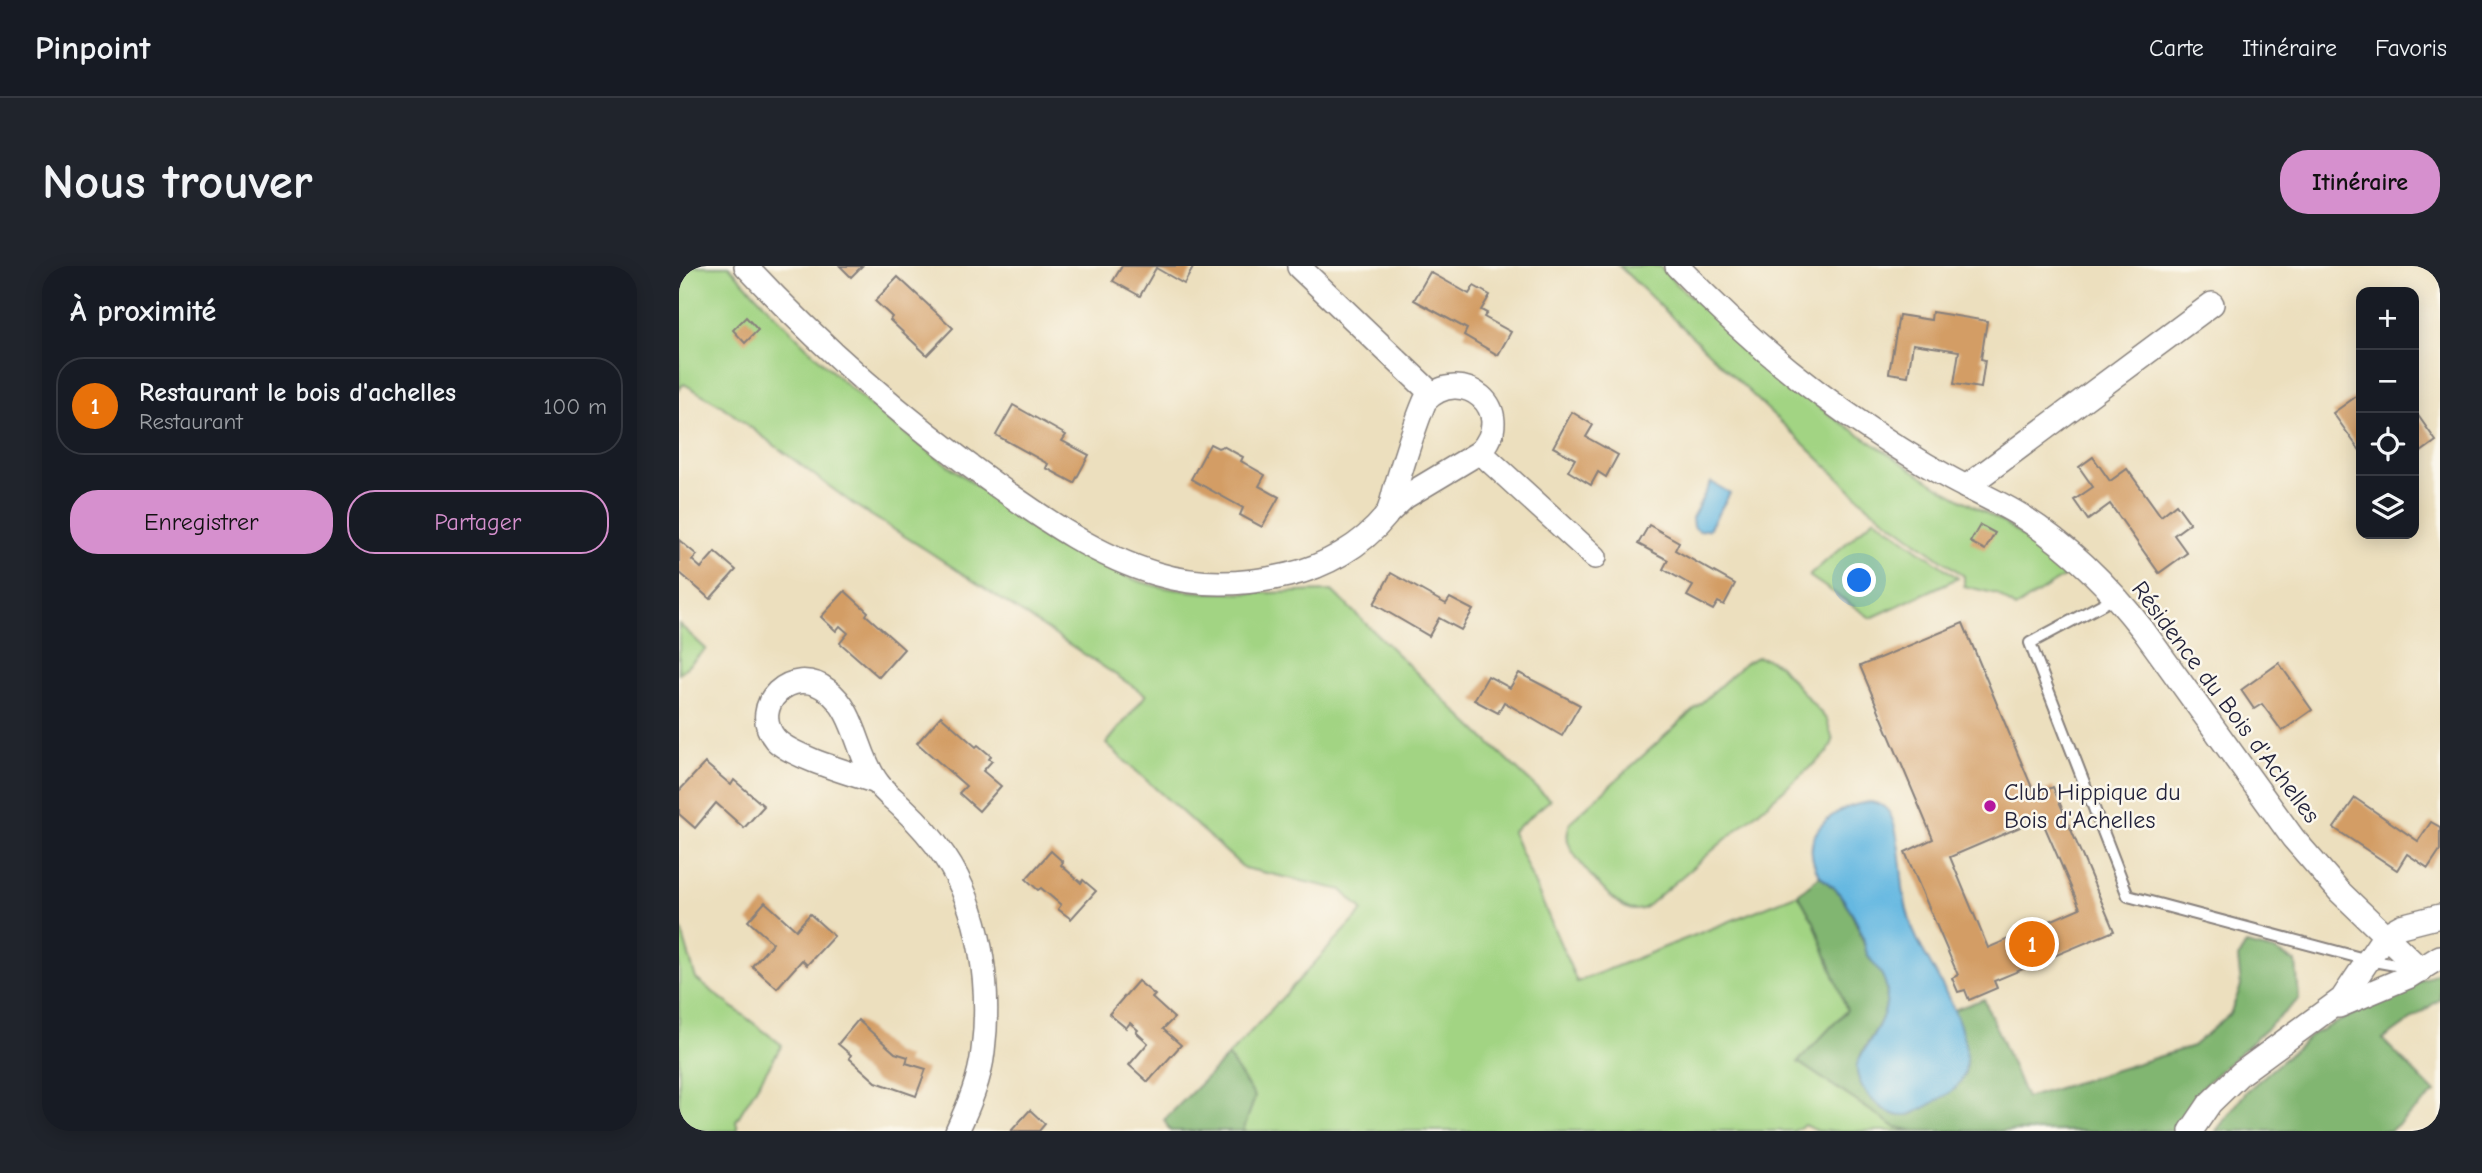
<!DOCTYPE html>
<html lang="fr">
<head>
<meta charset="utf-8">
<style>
  :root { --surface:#171b24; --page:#20242c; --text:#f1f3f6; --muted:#9ea1a6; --line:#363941; --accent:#d690ce }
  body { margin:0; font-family:"Comic Neue",sans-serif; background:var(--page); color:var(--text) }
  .controls { position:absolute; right:21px; top:21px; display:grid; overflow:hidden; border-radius:14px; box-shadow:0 4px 18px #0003 }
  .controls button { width:63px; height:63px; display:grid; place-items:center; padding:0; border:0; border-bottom:2px solid var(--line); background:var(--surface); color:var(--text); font:35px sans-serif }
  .you { position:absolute; left:1181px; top:315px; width:24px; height:24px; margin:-18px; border:5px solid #fff; border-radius:50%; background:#1a73e8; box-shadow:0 0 0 10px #1a73e833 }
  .badge { display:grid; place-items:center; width:46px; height:46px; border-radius:50%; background:var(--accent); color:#fff; font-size:23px; font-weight:700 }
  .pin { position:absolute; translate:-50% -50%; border:4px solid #fff; box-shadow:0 2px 7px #0006 }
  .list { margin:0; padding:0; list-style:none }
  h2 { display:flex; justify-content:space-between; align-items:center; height:91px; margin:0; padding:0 28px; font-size:30px }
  h2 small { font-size:23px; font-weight:400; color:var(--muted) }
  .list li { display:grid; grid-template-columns:46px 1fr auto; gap:21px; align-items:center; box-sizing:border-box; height:98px; margin:0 14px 14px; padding:0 14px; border:2px solid var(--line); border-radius:28px }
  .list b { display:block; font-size:26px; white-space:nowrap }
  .list p { margin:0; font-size:23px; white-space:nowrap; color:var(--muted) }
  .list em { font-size:23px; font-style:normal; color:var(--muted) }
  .actions { display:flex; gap:14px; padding:21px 28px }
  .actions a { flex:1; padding:16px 0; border:2px solid var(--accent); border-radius:28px; text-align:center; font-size:24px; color:var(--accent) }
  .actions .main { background:var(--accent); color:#111 }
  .icon { flex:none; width:38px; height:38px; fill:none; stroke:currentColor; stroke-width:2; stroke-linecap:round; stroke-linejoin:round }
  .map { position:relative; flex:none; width:1761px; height:865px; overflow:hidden; border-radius:28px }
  header { display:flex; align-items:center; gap:42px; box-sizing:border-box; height:98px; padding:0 35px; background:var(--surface); border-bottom:2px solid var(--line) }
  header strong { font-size:33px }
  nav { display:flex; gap:38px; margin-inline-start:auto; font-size:24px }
  .intro { display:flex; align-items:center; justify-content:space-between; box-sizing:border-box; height:168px; padding:0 42px }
  h1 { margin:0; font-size:49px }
  .button { padding:18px 32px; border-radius:28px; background:var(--accent); color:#111; font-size:24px; font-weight:700 }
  main { display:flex; gap:42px; padding:0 42px }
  aside { flex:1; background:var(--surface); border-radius:28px; box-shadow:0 4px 18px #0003 }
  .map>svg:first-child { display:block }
  .green { fill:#a2d483; stroke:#627b5f; stroke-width:2 }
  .forest { fill:#81b671; stroke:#526c56; stroke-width:2 }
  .water { fill:#65b8e1; stroke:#446d8e; stroke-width:2 }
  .building { fill:#d39d65; fill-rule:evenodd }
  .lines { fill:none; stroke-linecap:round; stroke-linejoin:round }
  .service-casing { stroke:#87807c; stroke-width:14 }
  .minor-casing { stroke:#87807c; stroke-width:26 }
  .service { stroke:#fff; stroke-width:10 }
  .minor { stroke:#fff; stroke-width:23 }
  .poi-dot { fill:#b5179e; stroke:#fbf7ec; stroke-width:2.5 }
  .labels { text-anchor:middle; stroke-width:5; stroke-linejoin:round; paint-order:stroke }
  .street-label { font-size:24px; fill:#22223b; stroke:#fbf7ec }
  .poi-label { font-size:24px; fill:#22223b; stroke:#fbf7ec; text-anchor:start }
</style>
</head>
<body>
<header>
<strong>Pinpoint</strong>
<nav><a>Carte</a><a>Itinéraire</a><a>Favoris</a></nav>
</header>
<div class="intro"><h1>Nous trouver</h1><a class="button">Itinéraire</a></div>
<main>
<aside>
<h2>À proximité<small></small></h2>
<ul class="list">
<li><span class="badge" style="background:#e8710a">1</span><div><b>Restaurant le bois d'achelles</b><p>Restaurant</p></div><em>100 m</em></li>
</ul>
<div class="actions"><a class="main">Enregistrer</a><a>Partager</a></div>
</aside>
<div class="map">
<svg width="1761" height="865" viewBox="0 0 1761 865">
  <rect width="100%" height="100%" fill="#fbf7ec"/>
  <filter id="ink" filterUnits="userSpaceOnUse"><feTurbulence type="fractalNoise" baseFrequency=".0143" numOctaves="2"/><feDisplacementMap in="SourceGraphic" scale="14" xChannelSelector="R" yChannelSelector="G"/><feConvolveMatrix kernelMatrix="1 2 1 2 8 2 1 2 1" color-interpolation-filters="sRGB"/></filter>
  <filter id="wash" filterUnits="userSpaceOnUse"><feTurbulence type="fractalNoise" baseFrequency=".00686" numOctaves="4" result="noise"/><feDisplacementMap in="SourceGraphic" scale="28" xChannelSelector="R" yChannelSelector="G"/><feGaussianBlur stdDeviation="1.57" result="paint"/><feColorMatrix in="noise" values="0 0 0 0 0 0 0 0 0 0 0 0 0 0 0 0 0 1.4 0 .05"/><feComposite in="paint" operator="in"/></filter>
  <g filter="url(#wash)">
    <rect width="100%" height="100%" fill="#ecdfbe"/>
    <g class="green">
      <path d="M0,0h50c45,49 92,98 143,141 38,32 79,60 119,89 46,33 96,69 151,86 52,17 134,10 190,9 73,70 144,141 218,209l-38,32 65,150 221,-88 16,28 33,88 -49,52 97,65 20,4h-97l-14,-6 -10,6h-551l12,-34 -27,-41 135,-145 -21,-21 -98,-22 -138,-124 40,-49 -218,-144 -75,-47 -131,-98 -38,-22 -5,5z"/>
      <polygon points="940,0 981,0 997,18 1148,147 1260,221 1324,256 1392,306 1336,342 1318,328 1285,320 1285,310 1190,241"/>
      <polygon points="1196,252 1279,312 1192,352 1130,310"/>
      <polygon points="0,358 27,383 0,408"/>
      <path d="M1078,391l11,2 11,6 48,55 6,21 -5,11 -183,156c-5,2 -10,3 -16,1 -17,-6 -54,-49 -60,-65 -3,-7 -1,-14 1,-22l175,-159z"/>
      <polygon points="0,656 17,713 103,779 57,855 59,865 0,865"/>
    </g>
    <g class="forest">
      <path d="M1141,610c5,6 14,11 19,18 13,17 21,37 27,57 5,14 18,19 20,36 9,50 -60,70 -11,114 8,7 17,15 28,15 11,0 19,-8 28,-14 8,-4 16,-7 23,-13 24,-20 7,-55 -1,-79l31,-11 42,99 167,-52 37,-32 11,-28 -3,-28 8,-14 29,7 21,11 3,37 -98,89 -23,43h-263l-20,-4 -97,-65 49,-52 -33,-88 -16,-28z"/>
      <polygon points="1759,706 1761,708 1761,733 1704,774 1756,827 1711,865 1537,865 1568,825 1634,768"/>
      <polygon points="549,790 576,831 564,865 491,865 485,854"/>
    </g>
    <g class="water">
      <polygon points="1032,216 1051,227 1030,263 1020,265 1014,260 1013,252"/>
      <path d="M1192,536c5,1 10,2 14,6 15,11 16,68 19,88 3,16 7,31 14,45 17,35 76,118 33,151 -9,6 -37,23 -47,24 -22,1 -54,-33 -46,-55 11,-21 30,-43 29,-69 -1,-17 -12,-24 -19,-37 -4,-6 -3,-14 -6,-21 -5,-13 -15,-31 -24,-42 -9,-10 -20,-14 -24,-28 -12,-36 25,-59 57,-62z"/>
    </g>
    <g id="blocks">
      <g class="building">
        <polygon points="161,0 183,0 172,11"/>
        <polygon points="443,0 515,0 505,18 477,2 461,30 434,15"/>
        <polygon points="751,6 790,28 795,20 811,29 802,44 808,47 805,51 832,66 819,89 785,69 788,63 735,34"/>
        <polygon points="219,11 274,62 248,89 211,54 213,51 196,35"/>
        <polygon points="1253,46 1308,55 1302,93 1306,94 1302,122 1275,118 1280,85 1234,78 1229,110 1210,107 1220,49 1252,54"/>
        <polygon points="67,51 79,64 66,77 54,64"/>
        <polygon points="1682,127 1682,186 1654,147"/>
        <polygon points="334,139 387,169 383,175 410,189 395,217 367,202 369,198 317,169"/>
        <polygon points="893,146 914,159 907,171 939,189 927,211 919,206 912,219 889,205 896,193 874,181"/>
        <polygon points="1738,148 1757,175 1735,191 1735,150"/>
        <polygon points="531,178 539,182 544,180 564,191 562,195 586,209 580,220 600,231 583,261 561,249 564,242 512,213"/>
        <polygon points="1414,191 1431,215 1448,203 1482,250 1497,238 1511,257 1495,269 1508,287 1480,307 1431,238 1409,254 1395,234 1414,221 1400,201"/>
        <polygon points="970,259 1000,276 996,284 1056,318 1045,339 1039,336 1034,344 1008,330 1014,320 984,303 989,294 959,278"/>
        <polygon points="1301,259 1316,267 1306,284 1291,276"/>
        <polygon points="0,274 18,289 13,294 22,302 36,286 57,304 31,333 0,306"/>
        <polygon points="712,307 767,338 771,332 794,344 782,364 760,352 750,370 695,338"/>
        <polygon points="166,325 189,346 187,349 225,383 200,411 161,377 169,367 161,360 157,365 142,351"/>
        <path d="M1284,357l72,172 18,-8 61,144 -120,50 3,7 -28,12 -4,-10 -7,2 -6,-14 6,-3 -53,-123 28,-13 -73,-173zM1362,552l39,90 -92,40 -38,-91z"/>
        <polygon points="1600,397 1633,444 1603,465 1583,438 1575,443 1562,424"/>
        <polygon points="840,407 901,439 883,470 825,436 819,447 795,434 809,410 831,422"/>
        <polygon points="262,450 297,481 299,479 312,490 310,493 313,495 304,505 322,520 300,545 280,527 287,520 238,477"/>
        <polygon points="26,497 52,519 55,514 85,540 65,562 37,537 16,562 0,548 0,525"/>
        <polygon points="1676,532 1739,575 1752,556 1761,561 1761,584 1749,602 1728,588 1718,604 1655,562"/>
        <polygon points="372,585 384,596 382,599 402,617 404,614 417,625 392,653 379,643 382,639 362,622 359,624 347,613"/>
        <polygon points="86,636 117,664 131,648 155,670 128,699 123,694 98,722 73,700 94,677 69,655"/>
        <polygon points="459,715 476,729 473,732 495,752 484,763 502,779 469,816 450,799 469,777 457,766 459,764 451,757 447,762 430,748"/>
        <polygon points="179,754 216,787 229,791 227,797 247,803 237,830 197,816 170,792 172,789 159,778"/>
        <polygon points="351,844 366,858 360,865 332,865"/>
      </g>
    </g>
  </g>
  <g filter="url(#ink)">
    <use href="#blocks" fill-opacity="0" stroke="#87807c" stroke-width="2"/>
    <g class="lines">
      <g class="service-casing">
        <polyline id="service" points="1437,331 1351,377 1449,630 1689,694 1733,702"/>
      </g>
      <g class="minor-casing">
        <g id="minor">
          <path d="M67,0c76,82 159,154 250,219 49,35 102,72 161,89 43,13 87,11 131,1 36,-8 74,-29 98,-59 5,-7 7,-21 10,-30 9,-28 17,-57 29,-85 36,-38 94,9 55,51l115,105"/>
          <path d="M998,0c58,61 124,118 194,164 24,16 48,31 73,45 26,15 54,26 79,42 47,30 86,69 120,113l150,208 47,54 81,78"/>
          <polyline points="620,1 753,128"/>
          <polyline points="1287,221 1533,38"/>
          <polyline points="708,248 726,231 801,186"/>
          <path d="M198,516c-24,-8 -86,-25 -102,-43 -27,-33 17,-76 52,-49 29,21 30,65 50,92 7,10 18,18 26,26 16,15 30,31 42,49 36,53 46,131 38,194 -3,28 -14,54 -26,80"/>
          <polyline points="1660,740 1729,711 1761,691"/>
          <polyline points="1512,865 1531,837 1562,807 1663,733 1706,669 1722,660 1761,650"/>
        </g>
      </g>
      <use href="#service" class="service"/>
      <use href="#minor" class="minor"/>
    </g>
  </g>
  <circle class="poi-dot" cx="1311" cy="540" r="7"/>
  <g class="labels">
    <g class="street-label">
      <text transform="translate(1547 436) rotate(53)" y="8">Résidence du Bois d'Achelles</text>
    </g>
    <g class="poi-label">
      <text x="1325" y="534">Club Hippique du<tspan x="1325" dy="28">Bois d'Achelles</tspan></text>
    </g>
  </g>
</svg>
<div class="controls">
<button>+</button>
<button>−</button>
<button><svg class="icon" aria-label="locate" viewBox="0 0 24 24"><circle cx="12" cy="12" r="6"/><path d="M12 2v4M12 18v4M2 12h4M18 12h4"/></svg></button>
<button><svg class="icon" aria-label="layers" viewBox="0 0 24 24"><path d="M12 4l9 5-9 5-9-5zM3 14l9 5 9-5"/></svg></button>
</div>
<div class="you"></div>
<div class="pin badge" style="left:1353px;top:678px;background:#e8710a">1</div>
</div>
</main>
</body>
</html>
